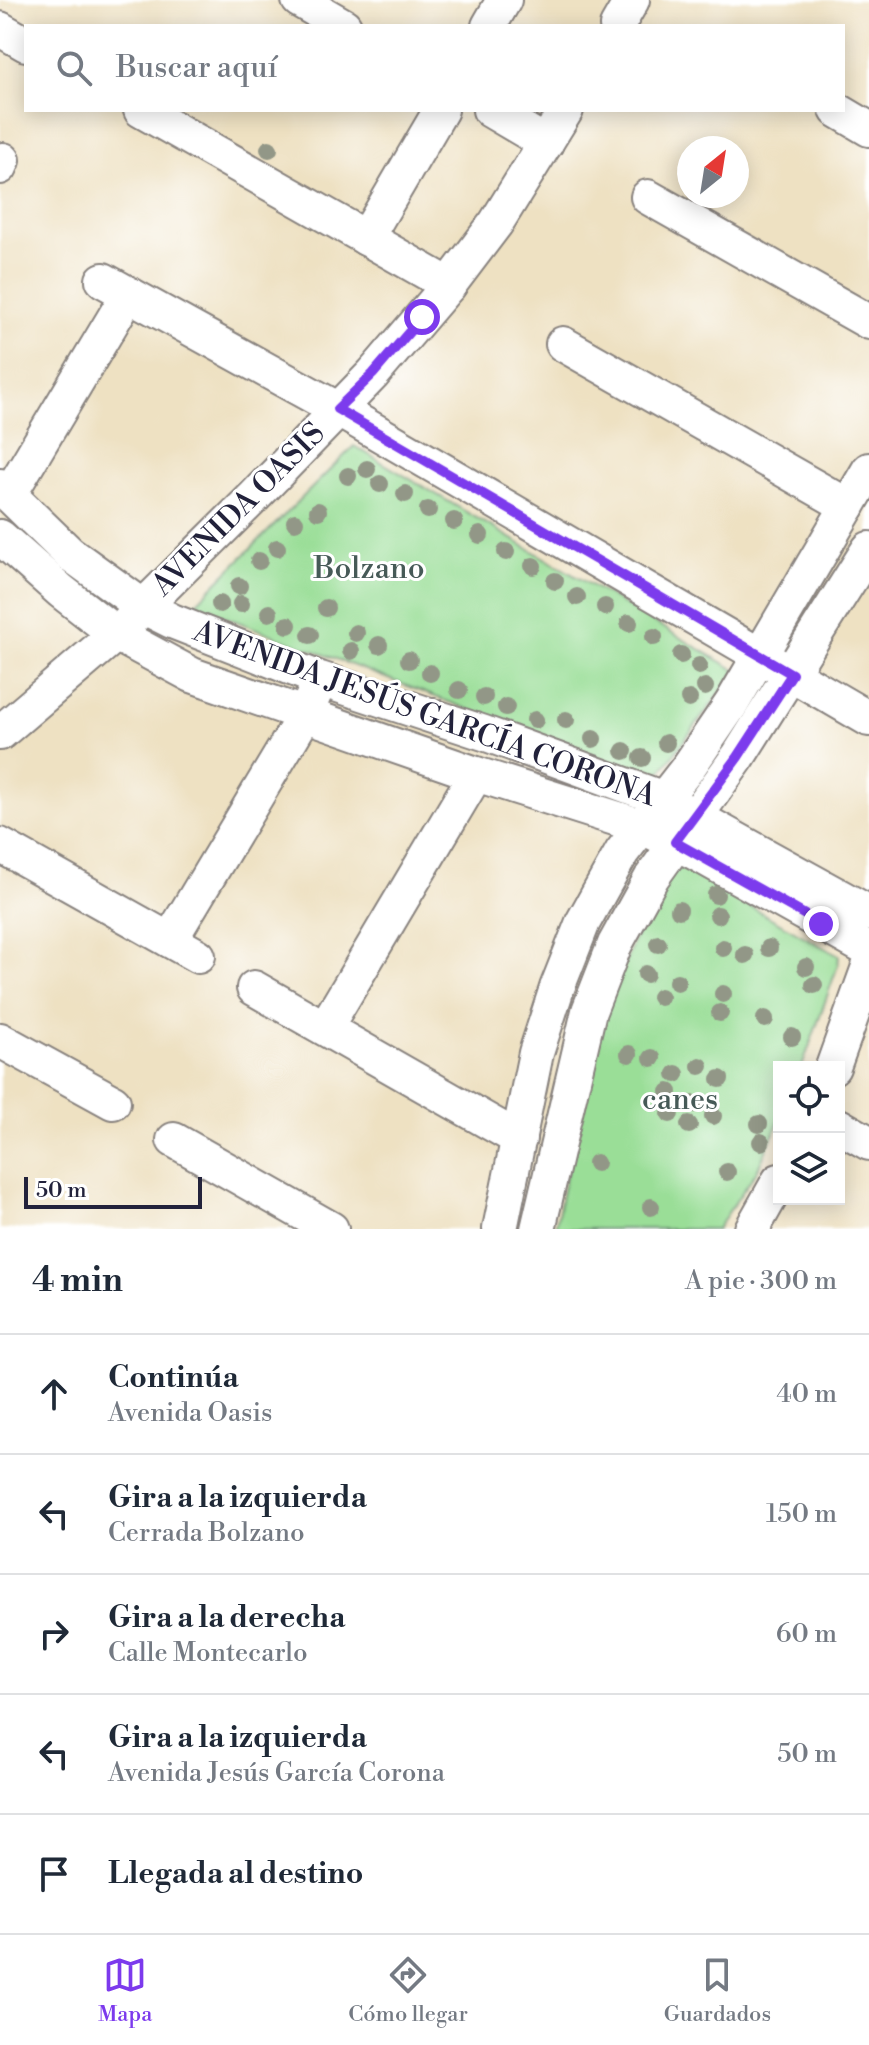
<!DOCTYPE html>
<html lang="es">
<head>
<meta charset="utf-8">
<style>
  :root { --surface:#fff; --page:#f2f2f3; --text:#1f2937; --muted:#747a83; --line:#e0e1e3; --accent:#7c3aed }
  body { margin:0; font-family:"Libre Bodoni",serif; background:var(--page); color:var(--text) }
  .controls { position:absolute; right:24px; bottom:24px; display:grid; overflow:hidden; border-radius:0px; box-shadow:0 4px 20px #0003 }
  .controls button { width:72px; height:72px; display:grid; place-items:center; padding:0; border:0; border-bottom:2px solid var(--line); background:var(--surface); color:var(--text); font:40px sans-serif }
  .compass { position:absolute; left:677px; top:136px; width:72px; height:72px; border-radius:50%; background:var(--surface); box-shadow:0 4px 20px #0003; rotate:30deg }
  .scale { position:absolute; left:24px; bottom:20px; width:178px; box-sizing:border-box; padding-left:8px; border:4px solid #22223b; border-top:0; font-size:22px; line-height:28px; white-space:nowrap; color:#22223b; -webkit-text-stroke:6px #fff; paint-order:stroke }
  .stop { position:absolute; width:24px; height:24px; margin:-18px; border:6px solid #7c3aed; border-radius:50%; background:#fff }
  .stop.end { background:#7c3aed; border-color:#fff; box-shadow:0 2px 8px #0008 }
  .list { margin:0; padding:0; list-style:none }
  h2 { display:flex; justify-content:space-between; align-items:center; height:104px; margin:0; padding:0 32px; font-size:34px }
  h2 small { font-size:26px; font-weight:400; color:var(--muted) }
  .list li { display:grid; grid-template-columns:52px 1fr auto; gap:24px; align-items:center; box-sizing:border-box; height:120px; padding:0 32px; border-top:2px solid var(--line) }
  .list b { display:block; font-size:30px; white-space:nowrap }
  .list p { margin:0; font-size:26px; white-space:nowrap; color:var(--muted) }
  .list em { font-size:26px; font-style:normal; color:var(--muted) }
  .icon { flex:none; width:44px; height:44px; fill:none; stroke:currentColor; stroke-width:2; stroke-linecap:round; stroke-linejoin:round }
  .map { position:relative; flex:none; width:869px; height:1229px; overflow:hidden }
  .search { position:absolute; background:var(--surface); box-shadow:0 4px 20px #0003; left:24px; right:24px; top:24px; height:88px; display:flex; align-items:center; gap:20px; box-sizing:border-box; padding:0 28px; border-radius:0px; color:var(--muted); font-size:30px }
  .sheet { height:704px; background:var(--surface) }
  nav { display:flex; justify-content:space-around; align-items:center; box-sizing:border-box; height:112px; border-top:2px solid var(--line); background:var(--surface); font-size:22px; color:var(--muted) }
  nav a { display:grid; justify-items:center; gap:4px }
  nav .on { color:var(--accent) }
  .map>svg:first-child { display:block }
  .green { fill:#9ade97; stroke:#5e8069; stroke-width:2 }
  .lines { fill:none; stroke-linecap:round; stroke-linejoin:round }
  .minor-casing { stroke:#88827e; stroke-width:38 }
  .minor { stroke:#fff; stroke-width:34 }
  .tree { fill:#929787 }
  .route { stroke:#7c3aed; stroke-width:10 }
  .labels { text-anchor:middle; stroke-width:6; stroke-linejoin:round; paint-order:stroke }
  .street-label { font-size:30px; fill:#22223b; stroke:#fff }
  .park-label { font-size:30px; fill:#465a57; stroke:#fff }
</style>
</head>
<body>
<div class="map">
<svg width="869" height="1229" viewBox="0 0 869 1229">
  <rect width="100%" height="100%" fill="#fff"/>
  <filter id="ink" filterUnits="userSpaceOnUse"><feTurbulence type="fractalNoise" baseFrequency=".0125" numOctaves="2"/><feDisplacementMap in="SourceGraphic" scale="16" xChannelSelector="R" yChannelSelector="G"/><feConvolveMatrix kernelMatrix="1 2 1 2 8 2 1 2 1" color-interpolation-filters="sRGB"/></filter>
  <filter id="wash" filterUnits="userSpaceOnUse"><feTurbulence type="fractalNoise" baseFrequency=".006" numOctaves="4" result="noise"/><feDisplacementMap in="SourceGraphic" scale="32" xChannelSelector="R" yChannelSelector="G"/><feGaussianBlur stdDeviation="1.8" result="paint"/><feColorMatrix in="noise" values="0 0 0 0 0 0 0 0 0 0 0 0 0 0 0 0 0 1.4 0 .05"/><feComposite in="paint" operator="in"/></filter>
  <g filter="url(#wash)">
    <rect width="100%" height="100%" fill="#eee1c2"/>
    <g class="green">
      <polygon points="354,446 737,671 654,780 194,605"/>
      <polygon points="681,868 839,956 838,965 802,1067 779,1067 779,1122 758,1169 717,1229 555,1229 592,1047 636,935 673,870"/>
    </g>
  </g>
  <g filter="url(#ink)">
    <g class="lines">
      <g class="minor-casing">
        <g id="minor">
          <polyline points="299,0 344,26"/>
          <polyline points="489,26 504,0"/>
          <polyline points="617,26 632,0"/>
          <polyline points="0,29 26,44"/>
          <polyline points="141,110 449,285"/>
          <polyline points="490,110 546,143"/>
          <polyline points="837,110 869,129"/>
          <polyline points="0,167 3,160"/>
          <polyline points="648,197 869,322"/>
          <polyline points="366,238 441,110"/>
          <polyline points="103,280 337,409 869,719"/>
          <polyline points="563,344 848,506"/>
          <polyline points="0,486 69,553 142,606 172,621 320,679 484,733 661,798 869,913"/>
          <polyline points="9,495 128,295"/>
          <polyline points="0,537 61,591 116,634 192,675 476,774 640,826 694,852 869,950"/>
          <polyline points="0,733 116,634 255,496 373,374 449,285 496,223 566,110"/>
          <polyline points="0,845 198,956"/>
          <polyline points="170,940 306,713 315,692"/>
          <polyline points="254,988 519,1139"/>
          <polyline points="325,1028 476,774"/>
          <polyline points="0,1040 113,1102"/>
          <polyline points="833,1067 869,967"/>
          <polyline points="839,1126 869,1143"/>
          <polyline points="174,1140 331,1229"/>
          <polyline points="500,1229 536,1053 557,988 583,922 622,852 687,769 732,703 869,470"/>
          <polyline points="538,1229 589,1011 615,944 652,877 738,757 869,549"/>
          <polyline points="752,1229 779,1181"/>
        </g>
      </g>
      <use href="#minor" class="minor"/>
    </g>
    <g class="tree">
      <circle cx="269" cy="149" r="9"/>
      <circle cx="367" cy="469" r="9"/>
      <circle cx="348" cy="476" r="9"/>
      <circle cx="380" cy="484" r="9"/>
      <circle cx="405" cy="494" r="9"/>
      <circle cx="428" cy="510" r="9"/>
      <circle cx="318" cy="511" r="9"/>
      <circle cx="454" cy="521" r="9"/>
      <circle cx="295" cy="522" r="9"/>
      <circle cx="480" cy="535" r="9"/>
      <circle cx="277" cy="548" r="9"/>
      <circle cx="506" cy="552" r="9"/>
      <circle cx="259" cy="561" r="9"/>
      <circle cx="533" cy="566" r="9"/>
      <circle cx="555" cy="581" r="9"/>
      <circle cx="239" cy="586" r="9"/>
      <circle cx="577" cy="597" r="9"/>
      <circle cx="220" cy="604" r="9"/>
      <circle cx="241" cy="604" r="9"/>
      <circle cx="605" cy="607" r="9"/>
      <circle cx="326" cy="608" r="9"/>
      <circle cx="269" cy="613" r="9"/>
      <circle cx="629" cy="623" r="9"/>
      <circle cx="288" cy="625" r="9"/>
      <circle cx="356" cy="633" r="9"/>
      <circle cx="310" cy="635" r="9"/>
      <circle cx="654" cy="637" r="9"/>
      <circle cx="379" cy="645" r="9"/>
      <circle cx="351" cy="651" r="9"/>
      <circle cx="681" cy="655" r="9"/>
      <circle cx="409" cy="660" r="9"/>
      <circle cx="699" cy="666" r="9"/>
      <circle cx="430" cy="673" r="9"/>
      <circle cx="705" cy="687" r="9"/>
      <circle cx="459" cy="690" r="9"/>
      <circle cx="484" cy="697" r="9"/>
      <circle cx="689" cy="699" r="9"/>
      <circle cx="506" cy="707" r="9"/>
      <circle cx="535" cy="720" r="9"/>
      <circle cx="566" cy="720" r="9"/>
      <circle cx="593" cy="739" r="9"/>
      <circle cx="666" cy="743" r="9"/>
      <circle cx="624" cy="751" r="9"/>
      <circle cx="642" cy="758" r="9"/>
      <circle cx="716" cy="895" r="9"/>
      <circle cx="679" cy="910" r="9"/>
      <circle cx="718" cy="915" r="9"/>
      <circle cx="658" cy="944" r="9"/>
      <circle cx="723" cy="948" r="9"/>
      <circle cx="769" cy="948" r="9"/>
      <circle cx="745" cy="955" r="9"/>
      <circle cx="806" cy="967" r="9"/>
      <circle cx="646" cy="974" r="9"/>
      <circle cx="677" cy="982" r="9"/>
      <circle cx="814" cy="985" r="9"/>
      <circle cx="723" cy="994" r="9"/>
      <circle cx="660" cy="997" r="9"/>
      <circle cx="720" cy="1013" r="9"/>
      <circle cx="765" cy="1019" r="9"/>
      <circle cx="792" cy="1037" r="9"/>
      <circle cx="629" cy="1054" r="9"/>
      <circle cx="652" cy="1058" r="9"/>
      <circle cx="700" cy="1066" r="9"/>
      <circle cx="676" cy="1074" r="9"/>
      <circle cx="720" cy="1079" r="9"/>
      <circle cx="669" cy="1092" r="9"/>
      <circle cx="694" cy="1104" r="9"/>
      <circle cx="670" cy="1114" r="9"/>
      <circle cx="713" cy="1116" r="9"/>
      <circle cx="759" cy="1124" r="9"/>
      <circle cx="689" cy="1125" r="9"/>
      <circle cx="761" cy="1142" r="9"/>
      <circle cx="596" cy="1163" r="9"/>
      <circle cx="727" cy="1172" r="9"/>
      <circle cx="651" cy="1207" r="9"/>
    </g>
  </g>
  <g class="lines" filter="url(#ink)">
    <polyline class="route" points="422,317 373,374 337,409 792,674 738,757 675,842 821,924"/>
  </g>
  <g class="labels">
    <g class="street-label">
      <text transform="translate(238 509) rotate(-45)" y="10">AVENIDA OASIS</text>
      <text transform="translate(425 713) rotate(20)" y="10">AVENIDA JESÚS GARCÍA CORONA</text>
    </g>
    <g class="park-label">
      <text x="369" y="578">Bolzano</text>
      <text x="680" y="1109">canes</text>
    </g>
  </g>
</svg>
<div class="controls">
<button><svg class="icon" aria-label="locate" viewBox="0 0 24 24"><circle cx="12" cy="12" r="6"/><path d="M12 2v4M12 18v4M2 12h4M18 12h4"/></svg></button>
<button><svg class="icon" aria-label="layers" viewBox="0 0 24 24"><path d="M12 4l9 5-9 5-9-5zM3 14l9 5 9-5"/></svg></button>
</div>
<svg class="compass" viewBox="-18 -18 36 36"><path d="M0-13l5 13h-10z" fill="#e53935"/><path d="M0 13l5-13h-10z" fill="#747a83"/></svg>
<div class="scale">50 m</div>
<div class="stop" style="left:422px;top:317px"></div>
<div class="stop end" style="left:821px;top:924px"></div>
<div class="search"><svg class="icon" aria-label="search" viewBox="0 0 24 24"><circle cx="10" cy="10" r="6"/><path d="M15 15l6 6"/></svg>Buscar aquí</div>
</div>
<section class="sheet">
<h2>4 min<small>A pie · 300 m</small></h2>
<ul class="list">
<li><svg class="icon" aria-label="ahead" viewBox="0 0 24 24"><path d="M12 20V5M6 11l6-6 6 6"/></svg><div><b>Continúa</b><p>Avenida Oasis</p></div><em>40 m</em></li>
<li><svg class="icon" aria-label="left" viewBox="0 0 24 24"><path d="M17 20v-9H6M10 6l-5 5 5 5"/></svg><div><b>Gira a la izquierda</b><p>Cerrada Bolzano</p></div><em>150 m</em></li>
<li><svg class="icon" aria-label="right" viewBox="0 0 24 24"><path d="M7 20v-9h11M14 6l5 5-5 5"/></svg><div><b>Gira a la derecha</b><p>Calle Montecarlo</p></div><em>60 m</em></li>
<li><svg class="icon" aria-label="left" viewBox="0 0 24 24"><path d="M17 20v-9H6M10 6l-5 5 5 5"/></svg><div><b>Gira a la izquierda</b><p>Avenida Jesús García Corona</p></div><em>50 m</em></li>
<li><svg class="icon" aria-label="arrive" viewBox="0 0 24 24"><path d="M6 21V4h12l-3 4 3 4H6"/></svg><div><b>Llegada al destino</b></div></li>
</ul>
</section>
<nav>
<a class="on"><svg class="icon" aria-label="map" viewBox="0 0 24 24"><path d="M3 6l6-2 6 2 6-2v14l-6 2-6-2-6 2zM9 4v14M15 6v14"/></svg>Mapa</a>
<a><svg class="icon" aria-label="directions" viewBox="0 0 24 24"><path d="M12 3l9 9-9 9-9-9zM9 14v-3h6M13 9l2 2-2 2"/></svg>Cómo llegar</a>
<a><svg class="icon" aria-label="saved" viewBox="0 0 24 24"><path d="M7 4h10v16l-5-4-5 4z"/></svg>Guardados</a>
</nav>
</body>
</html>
